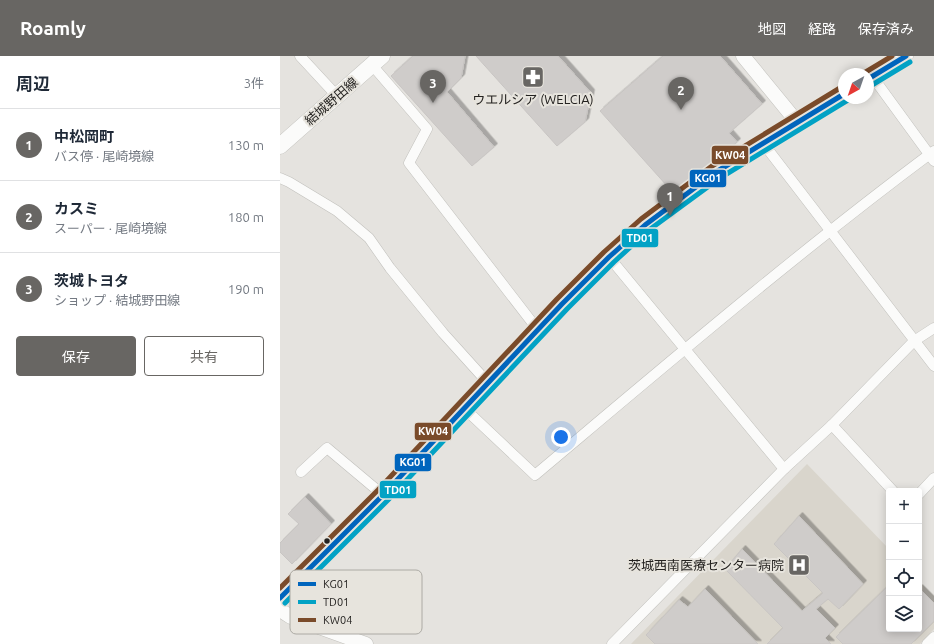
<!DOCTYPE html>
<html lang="ja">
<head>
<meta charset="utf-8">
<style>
  :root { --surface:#fff; --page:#f2f2f3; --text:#1f2937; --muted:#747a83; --line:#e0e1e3; --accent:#686663 }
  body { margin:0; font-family:Ubuntu,"Noto Sans JP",sans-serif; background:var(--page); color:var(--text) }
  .controls { position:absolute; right:12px; bottom:12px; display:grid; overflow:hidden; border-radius:4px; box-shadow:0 2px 10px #0003 }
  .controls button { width:36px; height:36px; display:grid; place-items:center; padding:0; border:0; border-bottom:1px solid var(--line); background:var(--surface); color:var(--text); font:20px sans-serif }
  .compass { position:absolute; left:558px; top:12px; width:36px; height:36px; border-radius:50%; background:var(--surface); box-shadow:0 2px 10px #0003; rotate:220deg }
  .you { position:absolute; left:281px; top:381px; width:14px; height:14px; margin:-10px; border:3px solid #fff; border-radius:50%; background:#1a73e8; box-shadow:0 0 0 6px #1a73e833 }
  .badge { display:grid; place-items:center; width:26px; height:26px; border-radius:50%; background:var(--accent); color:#fff; font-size:13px; font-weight:700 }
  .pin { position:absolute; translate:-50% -33px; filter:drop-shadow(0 1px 2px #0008) }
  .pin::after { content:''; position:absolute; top:21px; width:14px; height:12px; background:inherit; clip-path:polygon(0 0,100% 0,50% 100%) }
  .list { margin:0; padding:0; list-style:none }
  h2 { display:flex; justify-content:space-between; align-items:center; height:52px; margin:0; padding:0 16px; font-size:17px }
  h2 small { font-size:13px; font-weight:400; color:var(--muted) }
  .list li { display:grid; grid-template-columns:26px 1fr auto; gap:12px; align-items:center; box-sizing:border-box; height:72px; padding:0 16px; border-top:1px solid var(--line) }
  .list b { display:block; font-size:15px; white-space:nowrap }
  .list p { margin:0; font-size:13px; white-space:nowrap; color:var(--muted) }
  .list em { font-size:13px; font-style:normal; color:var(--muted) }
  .actions { display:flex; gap:8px; padding:12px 16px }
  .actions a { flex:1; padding:9px 0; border:1px solid var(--accent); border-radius:4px; text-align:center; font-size:14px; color:var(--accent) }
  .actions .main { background:var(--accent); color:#fff }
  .icon { flex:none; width:22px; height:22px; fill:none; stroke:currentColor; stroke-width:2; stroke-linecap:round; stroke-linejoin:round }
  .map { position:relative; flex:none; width:654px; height:588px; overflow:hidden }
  header { display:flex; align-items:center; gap:24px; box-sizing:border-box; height:56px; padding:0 20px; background:var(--accent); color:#fff }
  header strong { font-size:19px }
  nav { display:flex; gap:22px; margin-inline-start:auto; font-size:14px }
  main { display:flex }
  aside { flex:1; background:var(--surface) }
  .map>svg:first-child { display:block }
  .built { fill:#d9d5cc }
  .building { fill:#cfccca; stroke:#c8c5c3; filter:url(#shadow) }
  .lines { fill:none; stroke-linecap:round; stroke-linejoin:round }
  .street-casing { stroke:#c1c0bc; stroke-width:11 }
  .secondary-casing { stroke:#c1c0bc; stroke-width:15 }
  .primary-casing { stroke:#c1c0bc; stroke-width:17 }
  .street { stroke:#fbfbfa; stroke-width:10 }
  .secondary { stroke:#fbfbfa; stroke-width:14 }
  .primary { stroke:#fbfbfa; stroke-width:16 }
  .bus-1-casing { stroke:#e7e4dd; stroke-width:8 }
  .bus-2-casing { stroke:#e7e4dd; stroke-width:8 }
  .bus-3-casing { stroke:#e7e4dd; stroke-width:8 }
  .bus-1 { stroke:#0065bd; stroke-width:5 }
  .bus-2 { stroke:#02a2c5; stroke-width:5 }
  .bus-3 { stroke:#7a4b2a; stroke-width:5 }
  .bus-dot { fill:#242220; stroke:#e7e4dd; stroke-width:1.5 }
  .labels { text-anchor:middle; stroke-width:4; stroke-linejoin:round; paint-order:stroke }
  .poi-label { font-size:13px; fill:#242220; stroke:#e7e4dd }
  .street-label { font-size:13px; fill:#242220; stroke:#e7e4dd }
  .key { fill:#e7e4dd; stroke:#acaaa4; stroke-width:1 }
  .key-label { font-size:11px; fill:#242220 }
  .line-badge { stroke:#e7e4dd; stroke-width:1.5 }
  .badge-label { font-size:11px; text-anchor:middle; font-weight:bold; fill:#fff }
</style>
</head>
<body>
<header>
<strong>Roamly</strong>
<nav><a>地図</a><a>経路</a><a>保存済み</a></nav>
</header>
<main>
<aside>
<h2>周辺<small>3件</small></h2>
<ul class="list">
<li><span class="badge">1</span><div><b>中松岡町</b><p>バス停 · 尾崎境線</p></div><em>130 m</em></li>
<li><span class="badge">2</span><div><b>カスミ</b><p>スーパー · 尾崎境線</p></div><em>180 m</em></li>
<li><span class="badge">3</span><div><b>茨城トヨタ</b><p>ショップ · 結城野田線</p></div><em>190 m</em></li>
</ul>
<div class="actions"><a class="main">保存</a><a>共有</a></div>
</aside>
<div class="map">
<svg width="654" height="588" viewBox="0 0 654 588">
  <defs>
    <filter id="shadow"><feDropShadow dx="3.5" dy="-3.5" stdDeviation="0" flood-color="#0004"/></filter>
  </defs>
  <rect width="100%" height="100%" fill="#e5e3df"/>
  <polygon class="built" points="527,408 609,493 609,573 639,573 639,525 654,540 654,573 640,588 351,588"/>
  <g class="building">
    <polygon points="133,0 185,0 181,22 167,36 214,91 192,110 111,20"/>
    <polygon points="196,0 278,0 311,37 305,66 277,90"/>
    <polygon points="383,0 440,0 482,48 449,77 457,86 396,140 320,55"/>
    <polygon points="25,441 51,468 12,508 0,496 0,487 19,468 8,458"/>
    <polygon points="519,460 583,528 559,553 548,543 536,553 555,572 545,582 551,588 487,588 503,572 445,513 462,493 522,555 543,537 494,488"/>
    <polygon points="609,529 609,573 639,573 639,532 654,547 654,565 631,588 563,588 556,581"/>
    <polygon points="425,533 478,588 375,588 366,579 399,544 408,551"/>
  </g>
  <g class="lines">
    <g class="street-casing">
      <g id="street">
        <polyline points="20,0 57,40"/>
        <polyline points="92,9 147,73 129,107 258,274"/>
        <polyline points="592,20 654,105"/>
        <polyline points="483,87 654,310"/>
        <polyline points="0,122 9,126 57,155 89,182 110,212 163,277 209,328"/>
        <polyline points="329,201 504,413"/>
        <path d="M185,353l70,66c131,-110 262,-222 399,-324"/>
        <polyline points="552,369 613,435"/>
        <polyline points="21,416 47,392 103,439"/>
        <polyline points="639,438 654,422"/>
        <polyline points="332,588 504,413 552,369 634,285 654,272"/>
        <polyline points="647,588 654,581"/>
      </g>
    </g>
    <g class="secondary-casing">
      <g id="secondary">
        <polyline points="463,0 517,66"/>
        <polyline points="588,23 626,0"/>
        <polyline points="0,542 103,439 282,248 329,201 365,169 436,116 564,38"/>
        <polyline points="0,554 11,561 86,588"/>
      </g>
    </g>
    <g class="primary-casing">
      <polyline id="primary" points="0,90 102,0"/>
    </g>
    <use href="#street" class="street"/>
    <use href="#secondary" class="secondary"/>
    <use href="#primary" class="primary"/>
    <g class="bus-1-casing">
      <g id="bus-1">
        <polyline points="588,23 626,0"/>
        <polyline points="0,542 103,439 282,248 329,201 365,169 436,116 564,38"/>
      </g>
    </g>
    <g class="bus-2-casing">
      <g id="bus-2">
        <polyline points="592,29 630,6"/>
        <polyline points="5,547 108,444 287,253 334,206 369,174 440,122 568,44"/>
      </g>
    </g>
    <g class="bus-3-casing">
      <g id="bus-3">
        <polyline points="584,17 612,0"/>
        <polyline points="0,532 98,434 277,243 324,196 361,163 432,110 560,32"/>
      </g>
    </g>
    <use href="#bus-1" class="bus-1"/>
    <use href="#bus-2" class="bus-2"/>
    <use href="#bus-3" class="bus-3"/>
  </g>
  <defs>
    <g id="pharmacy-square" transform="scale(1.15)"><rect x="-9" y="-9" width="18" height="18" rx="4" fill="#686663" stroke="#e7e4dd"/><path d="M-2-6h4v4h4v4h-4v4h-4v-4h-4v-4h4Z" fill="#fff"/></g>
    <g id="hospital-square" transform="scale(1.15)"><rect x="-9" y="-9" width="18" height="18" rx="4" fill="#686663" stroke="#e7e4dd"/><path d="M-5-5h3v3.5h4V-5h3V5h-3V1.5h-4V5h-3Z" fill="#fff"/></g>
  </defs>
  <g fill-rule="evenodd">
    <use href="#pharmacy-square" x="253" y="21"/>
    <use href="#hospital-square" x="519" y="509"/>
  </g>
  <circle class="bus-dot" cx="47" cy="485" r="3.5"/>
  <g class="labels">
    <g class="poi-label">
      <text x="253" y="48">ウエルシア (WELCIA)</text>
      <text x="504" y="514" text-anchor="end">茨城西南医療センター病院</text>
    </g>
    <g class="street-label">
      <text transform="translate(51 45) rotate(-41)" y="5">結城野田線</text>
    </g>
  </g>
  <rect x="10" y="514" width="132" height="64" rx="6" class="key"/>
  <rect x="18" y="526" width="18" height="4" fill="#0065bd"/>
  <rect x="18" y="544" width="18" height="4" fill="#02a2c5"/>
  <rect x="18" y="562" width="18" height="4" fill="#7a4b2a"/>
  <g class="key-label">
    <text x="43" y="532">KG01</text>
    <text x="43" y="550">TD01</text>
    <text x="43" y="568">KW04</text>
  </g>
  <g class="line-badge">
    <rect x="431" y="89" width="38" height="20" rx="4" fill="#7a4b2a"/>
    <rect x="409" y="113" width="38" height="19" rx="4" fill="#0065bd"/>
    <rect x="341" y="172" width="38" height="20" rx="4" fill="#02a2c5"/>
    <rect x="134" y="366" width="38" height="19" rx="4" fill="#7a4b2a"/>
    <rect x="114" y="397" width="38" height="19" rx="4" fill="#0065bd"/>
    <rect x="99" y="424" width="38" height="19" rx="4" fill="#02a2c5"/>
  </g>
  <g class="badge-label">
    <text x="450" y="103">KW04</text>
    <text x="428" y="126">KG01</text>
    <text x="360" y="186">TD01</text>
    <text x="153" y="379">KW04</text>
    <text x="133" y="410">KG01</text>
    <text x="118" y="438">TD01</text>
  </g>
</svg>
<div class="controls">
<button>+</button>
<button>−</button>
<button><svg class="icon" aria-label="locate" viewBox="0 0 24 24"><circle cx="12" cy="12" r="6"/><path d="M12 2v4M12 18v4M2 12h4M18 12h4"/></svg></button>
<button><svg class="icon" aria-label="layers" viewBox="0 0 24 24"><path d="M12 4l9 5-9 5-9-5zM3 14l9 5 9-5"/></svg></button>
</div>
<svg class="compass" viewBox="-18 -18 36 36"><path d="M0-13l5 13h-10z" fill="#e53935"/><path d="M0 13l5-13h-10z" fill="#747a83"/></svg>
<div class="you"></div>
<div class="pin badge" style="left:390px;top:160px">1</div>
<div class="pin badge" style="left:401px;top:54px">2</div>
<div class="pin badge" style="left:153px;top:47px">3</div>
</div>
</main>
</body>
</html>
